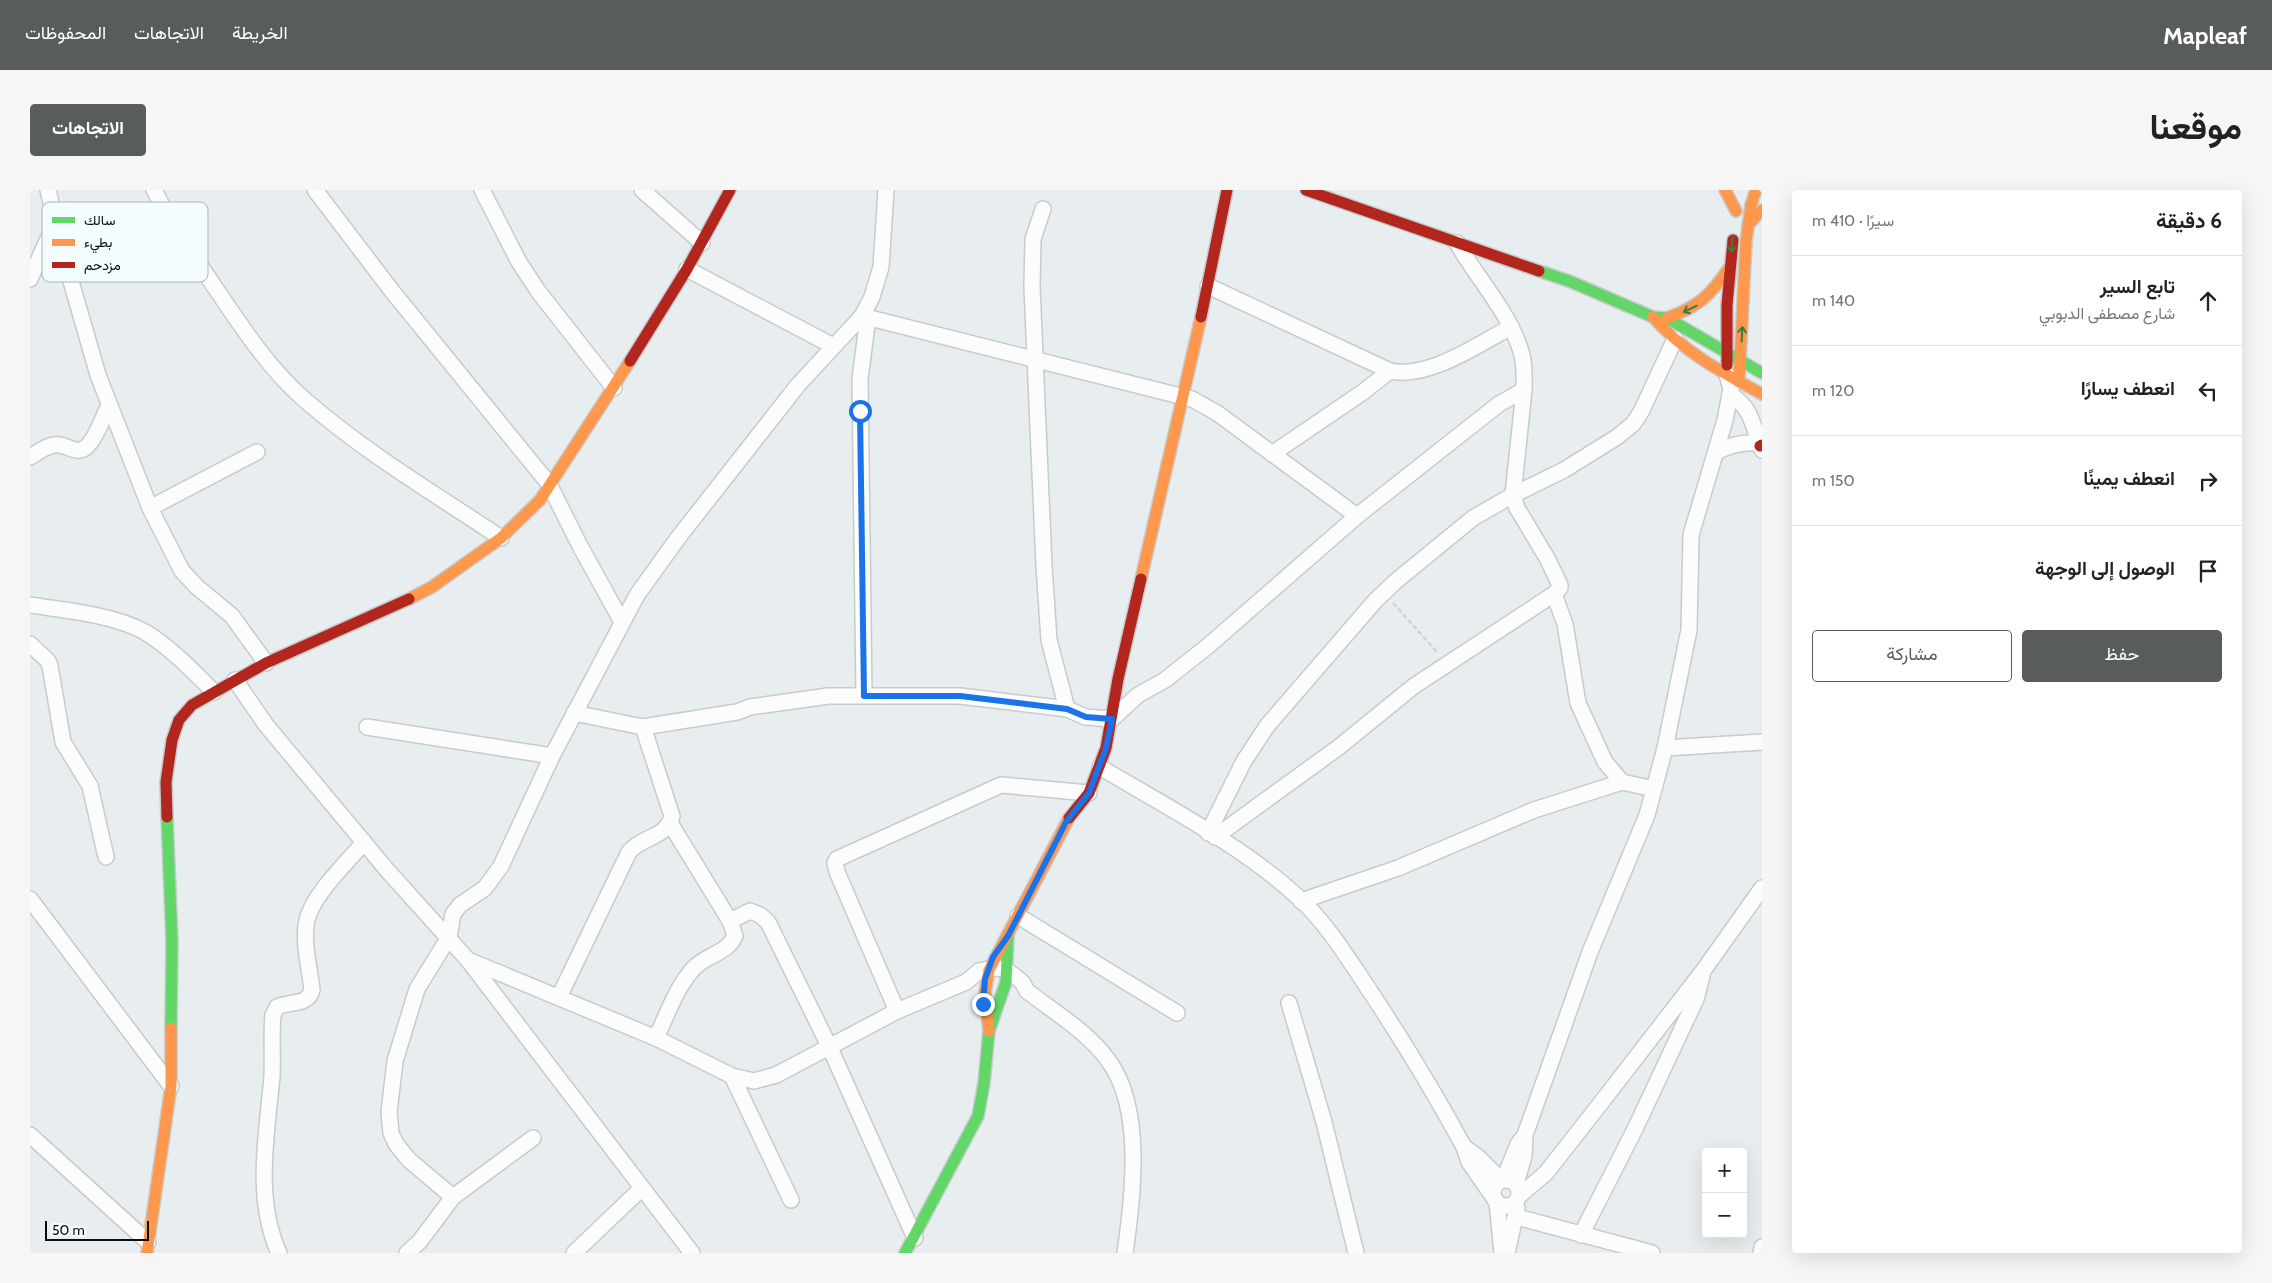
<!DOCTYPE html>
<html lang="ar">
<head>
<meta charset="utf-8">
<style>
  :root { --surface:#fff; --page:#f6f6f6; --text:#222; --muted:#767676; --line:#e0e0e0; --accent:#585c5d }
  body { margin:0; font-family:Cabin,Vazirmatn,sans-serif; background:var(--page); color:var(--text); direction:rtl }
  .controls { position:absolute; right:15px; bottom:15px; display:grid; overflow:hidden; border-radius:5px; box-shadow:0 5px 20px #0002 }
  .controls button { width:45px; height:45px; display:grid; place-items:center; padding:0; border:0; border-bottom:1px solid var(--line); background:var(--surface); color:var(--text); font:25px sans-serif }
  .scale { position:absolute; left:15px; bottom:12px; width:104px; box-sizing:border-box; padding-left:5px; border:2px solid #0a0d0e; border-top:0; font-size:14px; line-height:18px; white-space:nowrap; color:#0a0d0e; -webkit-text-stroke:4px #f3fcff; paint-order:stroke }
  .stop { position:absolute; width:15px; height:15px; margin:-11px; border:4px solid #1a73e8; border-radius:50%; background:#fff }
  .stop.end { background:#1a73e8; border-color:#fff; box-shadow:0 1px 5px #0008 }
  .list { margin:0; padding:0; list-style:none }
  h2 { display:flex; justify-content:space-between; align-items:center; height:65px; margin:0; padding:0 20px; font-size:21px }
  h2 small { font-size:16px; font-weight:400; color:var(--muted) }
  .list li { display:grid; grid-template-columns:32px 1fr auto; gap:15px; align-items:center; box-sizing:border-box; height:90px; padding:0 20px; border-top:1px solid var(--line) }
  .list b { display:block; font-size:19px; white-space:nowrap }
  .list p { margin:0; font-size:16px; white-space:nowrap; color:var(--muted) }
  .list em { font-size:16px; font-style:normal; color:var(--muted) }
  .actions { display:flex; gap:10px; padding:15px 20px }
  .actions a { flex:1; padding:11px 0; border:1px solid var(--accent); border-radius:5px; text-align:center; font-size:18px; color:var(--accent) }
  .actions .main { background:var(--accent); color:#fff }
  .icon { flex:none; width:28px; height:28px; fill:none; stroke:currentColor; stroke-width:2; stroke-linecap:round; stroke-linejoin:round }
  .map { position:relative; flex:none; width:1732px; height:1063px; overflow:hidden; direction:ltr; border-radius:5px }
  header { display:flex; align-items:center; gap:30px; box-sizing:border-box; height:70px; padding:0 25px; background:var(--accent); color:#fff }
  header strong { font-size:24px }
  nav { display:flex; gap:28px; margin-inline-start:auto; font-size:18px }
  .intro { display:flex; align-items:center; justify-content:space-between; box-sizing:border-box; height:120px; padding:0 30px }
  h1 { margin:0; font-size:35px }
  .button { padding:12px 22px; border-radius:5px; background:var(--accent); color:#fff; font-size:18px; font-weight:700 }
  main { display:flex; gap:30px; padding:0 30px }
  aside { flex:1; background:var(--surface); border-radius:5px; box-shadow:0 5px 20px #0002 }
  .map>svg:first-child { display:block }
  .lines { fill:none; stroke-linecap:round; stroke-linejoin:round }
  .street-casing { stroke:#c6cbcc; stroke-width:18 }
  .fast-casing { stroke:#c6cbcc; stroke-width:14 }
  .slow-casing { stroke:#c6cbcc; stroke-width:14 }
  .jam-casing { stroke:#c6cbcc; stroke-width:14 }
  .path { stroke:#d1d3d4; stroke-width:2.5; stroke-dasharray:5 2.5; stroke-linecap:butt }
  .street { stroke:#fcfcfd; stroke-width:15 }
  .fast { stroke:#63d668; stroke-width:11 }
  .slow { stroke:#ff974d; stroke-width:11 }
  .jam { stroke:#b3261e; stroke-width:11 }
  .oneway { stroke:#3b7c40 }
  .route { stroke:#1a73e8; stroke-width:6 }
  .key { fill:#f3fcff; stroke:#adb4b7; stroke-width:1 }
  .key-label { font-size:14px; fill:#0a0d0e }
</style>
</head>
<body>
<header>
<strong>Mapleaf</strong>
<nav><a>الخريطة</a><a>الاتجاهات</a><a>المحفوظات</a></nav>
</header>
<div class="intro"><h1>موقعنا</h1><a class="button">الاتجاهات</a></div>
<main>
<aside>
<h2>6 دقيقة<small>سيرًا · 410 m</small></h2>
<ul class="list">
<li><svg class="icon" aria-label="ahead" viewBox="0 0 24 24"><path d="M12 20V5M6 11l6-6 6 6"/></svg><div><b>تابع السير</b><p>شارع مصطفى الدبوبي</p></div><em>140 m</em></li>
<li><svg class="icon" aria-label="left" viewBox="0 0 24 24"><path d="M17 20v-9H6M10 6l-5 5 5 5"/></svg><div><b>انعطف يسارًا</b></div><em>120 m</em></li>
<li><svg class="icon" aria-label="right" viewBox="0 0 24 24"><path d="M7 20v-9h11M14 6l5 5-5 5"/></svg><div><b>انعطف يمينًا</b></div><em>150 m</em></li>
<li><svg class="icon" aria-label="arrive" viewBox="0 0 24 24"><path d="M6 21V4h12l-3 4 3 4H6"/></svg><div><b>الوصول إلى الوجهة</b></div></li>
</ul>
<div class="actions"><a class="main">حفظ</a><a>مشاركة</a></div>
</aside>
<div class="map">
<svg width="1732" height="1063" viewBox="0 0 1732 1063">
  <rect width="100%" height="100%" fill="#e8eef0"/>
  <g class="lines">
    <g class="street-casing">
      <g id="street">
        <polyline points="18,0 36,74 68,185 120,318 152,381 167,397 202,426 236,473"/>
        <path d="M124,0c17,34 39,65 60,96 27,40 55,83 92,115 60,52 129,93 195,137"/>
        <polyline points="285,0 362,101 519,294 550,356 592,432"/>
        <polyline points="452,0 489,72 508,101 584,198"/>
        <polyline points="612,0 672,53"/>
        <polyline points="1013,19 1003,49 1002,97 1014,376 1019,450 1037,519"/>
        <polyline points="657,79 803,156"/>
        <polyline points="0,89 25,33"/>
        <path d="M1178,96l182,85c39,8 87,-26 121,-44"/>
        <polyline points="832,126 1162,209 1187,223 1327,326"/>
        <polyline points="1494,200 1483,305 1487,318 1517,368 1530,395 1530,398 1524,404"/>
        <path d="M1700,205c22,11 23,33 32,55"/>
        <path d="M1686,262c14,-7 26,-10 42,-9"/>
        <polyline points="1242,264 1333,202 1360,181"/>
        <path d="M0,267c7,-4 15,-11 24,-12 14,-2 24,14 36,-2 8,-10 13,-26 19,-38"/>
        <polyline points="120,318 227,262"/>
        <path d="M0,415c34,5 85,10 115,27 26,16 48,39 69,60"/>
        <polyline points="0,454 18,471 20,476 33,552 60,596 76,667"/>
        <polyline points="205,490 236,535 357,680 438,770 662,1063"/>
        <polyline points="834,505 830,189 838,127"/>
        <path d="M544,523l69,14 94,-15 13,-5 78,-11h132l107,13 19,8 26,2 26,-24 27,-15 43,-34 149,-130 142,-112 25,-14c0,-12 1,-24 -2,-35 -11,-41 -44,-75 -65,-112"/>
        <polyline points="337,537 522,566"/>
        <polyline points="1635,558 1732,552"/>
        <path d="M1070,577c65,39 143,79 199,131 26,24 45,54 65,84 36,54 69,108 100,165l5,15 25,36"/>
        <polyline points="1178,643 1214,571 1237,536 1345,411 1366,391 1443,328 1483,305 1534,280 1587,247 1603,234 1611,222 1645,149"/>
        <polyline points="1185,647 1309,557 1384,496 1524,404 1535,434 1548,513 1575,572 1592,592 1624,599"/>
        <polyline points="0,709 141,896"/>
        <polyline points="1271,711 1368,678 1504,620 1592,592"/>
        <polyline points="988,726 1147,823"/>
        <polyline points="700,731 720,721 730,725 738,732 800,858 885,1048"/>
        <path d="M438,770l188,78 76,38 22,5 22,-6 121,-64 69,-29 13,-11 18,-3 10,2 15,12 5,9c27,21 61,41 81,69 36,48 25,137 17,193"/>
        <path d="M529,807l70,-145c13,-16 38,-14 43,-36l-29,-89"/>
        <polyline points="1259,813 1294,932 1326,1063"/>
        <polyline points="867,821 807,682 805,673 807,669 971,595 1059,603"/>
        <path d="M626,848c11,-23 20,-50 37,-69 12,-14 34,-15 42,-33l-5,-15 -60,-98"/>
        <polyline points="702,886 761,1010"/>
        <polyline points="0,945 118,1052"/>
        <polyline points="1434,957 1448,967 1471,990"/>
        <polyline points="1474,989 1488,954 1495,945 1560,762 1617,625 1635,558 1659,440 1661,345 1695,230 1701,199 1697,185"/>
        <circle cx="1476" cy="1003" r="13"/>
        <polyline points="1486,993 1494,966 1495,949"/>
        <polyline points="1489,1006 1516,983 1567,918 1673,781 1732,698"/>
        <polyline points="423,1007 379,970 366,954 361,943 359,922 365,871 387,799 419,747 423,724 430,715 455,698 471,676 522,566 607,405 648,348 768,195 832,126 842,107 851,77 856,0"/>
        <polyline points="1467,1012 1472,1063"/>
        <polyline points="1487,1027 1622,1063"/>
        <polyline points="1551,1045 1605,939 1666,809 1672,786"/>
        <path d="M249,1063c-25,-55 -12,-119 -7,-177 1,-20 -1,-41 1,-61l4,-8c13,-6 31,-1 35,-17 -2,-21 -10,-48 -5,-70 6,-26 40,-57 57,-78"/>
        <polyline points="377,1063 390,1051 423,1007 503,948"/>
        <polyline points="544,1063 612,998"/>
        <polyline points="1477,1063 1487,1018"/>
        <polyline points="1731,1063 1732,1057"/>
      </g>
    </g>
    <g class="fast-casing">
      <g id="fast">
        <polyline points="1509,81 1539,91 1623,127 1637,128 1732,183"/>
        <polyline points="137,627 142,752 141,838"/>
        <polyline points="875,1063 948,926 954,893 959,841 976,792 978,746"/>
      </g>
    </g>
    <g class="slow-casing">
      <g id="slow">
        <polyline points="1695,0 1706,21"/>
        <polyline points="1718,35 1732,20"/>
        <path d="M1623,127c29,34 70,56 109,77"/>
        <path d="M1637,128c31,-11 44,-23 62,-50"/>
        <polyline points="1709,192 1716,52 1721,15 1726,0"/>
        <polyline points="1111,389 1171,127"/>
        <polyline points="379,409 402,397 471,348 510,310 600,171"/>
        <polyline points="959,841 955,803 959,780 1039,628"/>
        <polyline points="117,1063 141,896 141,838"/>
      </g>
    </g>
    <g class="jam-casing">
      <g id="jam">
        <polyline points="1276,0 1509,81"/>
        <polyline points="1171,127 1197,0"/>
        <polyline points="600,171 657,79 700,0"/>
        <polyline points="1697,175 1697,115 1703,50"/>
        <polyline points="1730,256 1732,255"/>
        <polyline points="137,627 136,592 142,550 149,530 162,515 236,473 379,409"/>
        <polyline points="1039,628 1059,603 1076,558 1088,489 1111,389"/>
      </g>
    </g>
    <polyline class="path" points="1363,413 1408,463"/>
    <use href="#street" class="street"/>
    <use href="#fast" class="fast"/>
    <use href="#slow" class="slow"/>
    <use href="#jam" class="jam"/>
  </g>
  <defs><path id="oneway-shaft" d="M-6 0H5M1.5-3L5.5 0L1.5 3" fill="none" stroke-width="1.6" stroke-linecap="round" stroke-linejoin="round" transform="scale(1.25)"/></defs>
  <g class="oneway">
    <use href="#oneway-shaft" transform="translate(1702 55) rotate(95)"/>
    <use href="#oneway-shaft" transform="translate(1660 119) rotate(154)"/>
    <use href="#oneway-shaft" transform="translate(1712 144) rotate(-87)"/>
  </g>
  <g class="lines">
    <polyline class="route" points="830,221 834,506 930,506 1037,519 1056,527 1082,529 1076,558 1059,603 1036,632 978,746 963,767 955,789 953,814"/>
  </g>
  <rect x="12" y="12" width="166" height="80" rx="8" class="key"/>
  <rect x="22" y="27" width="23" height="6" fill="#63d668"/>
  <rect x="22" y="49" width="23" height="7" fill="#ff974d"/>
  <rect x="22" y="72" width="23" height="6" fill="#b3261e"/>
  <g class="key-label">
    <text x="54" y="35">سالك</text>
    <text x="54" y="57">بطيء</text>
    <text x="54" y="80">مزدحم</text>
  </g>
</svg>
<div class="controls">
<button>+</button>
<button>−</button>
</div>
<div class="scale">50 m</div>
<div class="stop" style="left:830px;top:221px"></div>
<div class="stop end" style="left:953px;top:814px"></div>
</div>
</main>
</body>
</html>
